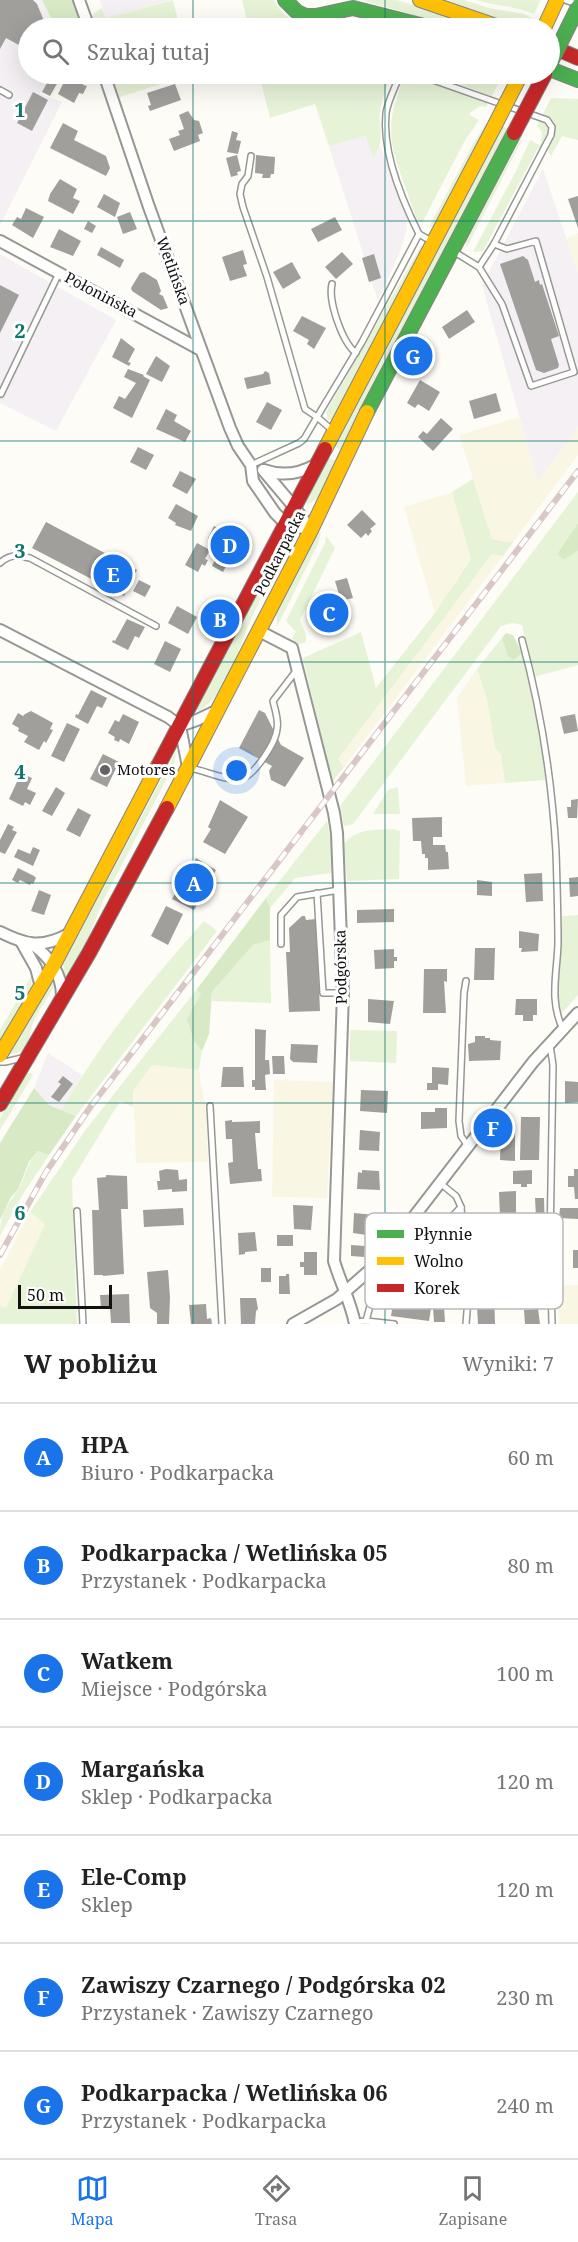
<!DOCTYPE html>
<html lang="pl">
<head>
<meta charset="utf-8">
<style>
  :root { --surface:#fff; --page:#f2f2f2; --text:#222; --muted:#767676; --line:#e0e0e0; --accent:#1a73e8 }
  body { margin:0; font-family:"Noto Serif",serif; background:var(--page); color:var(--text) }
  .scale { position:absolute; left:18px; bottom:15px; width:94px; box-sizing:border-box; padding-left:6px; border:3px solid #111; border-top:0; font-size:16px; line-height:21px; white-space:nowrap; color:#111; -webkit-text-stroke:4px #fff; paint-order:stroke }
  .you { position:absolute; left:237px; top:771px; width:21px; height:21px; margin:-15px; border:4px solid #fff; border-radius:50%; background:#1a73e8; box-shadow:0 0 0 9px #1a73e833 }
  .badge { display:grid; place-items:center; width:39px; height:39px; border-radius:50%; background:var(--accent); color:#fff; font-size:20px; font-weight:700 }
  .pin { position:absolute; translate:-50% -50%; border:3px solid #fff; box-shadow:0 2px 6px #0006 }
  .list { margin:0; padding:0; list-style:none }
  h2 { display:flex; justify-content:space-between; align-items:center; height:78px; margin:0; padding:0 24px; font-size:26px }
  h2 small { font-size:20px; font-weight:400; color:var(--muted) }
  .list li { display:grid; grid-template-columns:39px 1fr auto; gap:18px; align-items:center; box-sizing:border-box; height:108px; padding:0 24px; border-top:2px solid var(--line) }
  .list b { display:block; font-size:22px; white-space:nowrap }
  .list p { margin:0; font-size:20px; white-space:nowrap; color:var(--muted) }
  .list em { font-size:20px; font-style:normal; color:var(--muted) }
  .icon { flex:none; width:33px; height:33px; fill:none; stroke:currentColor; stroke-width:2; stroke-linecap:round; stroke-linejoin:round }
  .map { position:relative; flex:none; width:578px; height:1324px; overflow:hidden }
  .search { position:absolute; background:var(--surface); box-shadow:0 6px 24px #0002; left:18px; right:18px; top:18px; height:66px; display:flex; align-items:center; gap:15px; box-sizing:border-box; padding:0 21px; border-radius:33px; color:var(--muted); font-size:22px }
  .sheet { height:834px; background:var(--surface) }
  nav { display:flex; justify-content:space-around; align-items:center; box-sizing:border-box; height:84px; border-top:2px solid var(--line); background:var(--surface); font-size:16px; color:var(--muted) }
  nav a { display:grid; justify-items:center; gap:3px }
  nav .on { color:var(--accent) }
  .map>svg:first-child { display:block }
  .industrial { fill:#f5f0f3 }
  .farmland { fill:#f9f7e4 }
  .green { fill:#e7f3d7 }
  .forest { fill:#d8eac5 }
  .building { fill:#a19f9c }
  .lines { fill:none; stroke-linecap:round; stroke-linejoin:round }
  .lane-casing { stroke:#979795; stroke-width:8 }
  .street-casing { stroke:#979795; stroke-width:14 }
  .fast-casing { stroke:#858482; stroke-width:16 }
  .slow-casing { stroke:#858482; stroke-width:16 }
  .jam-casing { stroke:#858482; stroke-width:16 }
  .lane { stroke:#fffffe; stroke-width:5 }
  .street { stroke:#fffffe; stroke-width:10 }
  .fast { stroke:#4caf50; stroke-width:14 }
  .slow { stroke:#ffc107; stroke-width:14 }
  .jam { stroke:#c62828; stroke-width:14 }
  .rail-casing { stroke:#d9c6c7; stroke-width:6 }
  .rail { stroke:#fff; stroke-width:4; stroke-dasharray:11; stroke-linecap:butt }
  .fast-bridge-casing { stroke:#858482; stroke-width:16; stroke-linecap:butt }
  .slow-bridge-casing { stroke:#858482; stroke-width:16; stroke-linecap:butt }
  .jam-bridge-casing { stroke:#858482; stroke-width:16; stroke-linecap:butt }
  .fast-bridge { stroke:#4caf50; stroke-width:14 }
  .slow-bridge { stroke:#ffc107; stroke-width:14 }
  .jam-bridge { stroke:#c62828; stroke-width:14 }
  .grid { fill:none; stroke:#0f766e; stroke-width:1.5; stroke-opacity:0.55 }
  .poi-dot { fill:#646362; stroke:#fff; stroke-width:2 }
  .labels { text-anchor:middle; stroke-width:6; stroke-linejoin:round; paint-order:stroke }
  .street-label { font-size:15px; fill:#111; stroke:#fff }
  .poi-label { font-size:15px; fill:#111; stroke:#fff; text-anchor:start }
  .key { fill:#fff; stroke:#b8b8b8; stroke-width:1.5 }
  .key-label { font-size:16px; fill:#111 }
  .grid-label { font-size:20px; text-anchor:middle; font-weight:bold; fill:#0f766e; stroke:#fff; stroke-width:6; stroke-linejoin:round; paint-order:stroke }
</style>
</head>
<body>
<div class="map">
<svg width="578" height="1324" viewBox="0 0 578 1324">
  <rect width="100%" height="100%" fill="#fdfcf7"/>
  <g class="industrial">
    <polygon points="0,0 42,0 56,28 28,28 28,74 50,74 40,94 62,102 0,225"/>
    <polygon points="100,0 171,0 106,18"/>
    <polygon points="367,136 377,153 380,146 406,213 407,228 401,249 378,301 329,146"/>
    <polygon points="543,169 578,273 578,427 538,482 482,285"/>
    <polygon points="0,254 116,320 56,431 0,403"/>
    <polygon points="48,1053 82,1075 62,1110 49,1105 34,1088"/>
  </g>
  <g class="farmland">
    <polygon points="578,233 578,273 566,239"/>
    <polygon points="519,417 538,482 578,427 578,455 514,541 506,542 492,539 459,435"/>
    <polygon points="452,492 471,558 435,613 404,507"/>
    <polygon points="492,554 503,556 344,767 337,759"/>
    <polygon points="477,669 487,699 495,747 501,755 505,783 466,786 457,698"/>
    <polygon points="152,1065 199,1070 206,1109 208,1162 136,1163 133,1091"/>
    <polygon points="274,1080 333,1082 327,1198 272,1197"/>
    <polygon points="30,1212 45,1224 6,1308 0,1306 0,1270"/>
    <polygon points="578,1285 578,1324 559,1324 557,1286"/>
  </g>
  <g class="green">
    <polygon points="173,0 180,28 94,28 91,20 94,13 102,8 106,18"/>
    <path d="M242,0h32c8,17 27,28 46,26 13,-1 24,-7 37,-6 13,1 25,5 37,8h-145z"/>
    <polygon points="361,0 397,0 483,28 460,28"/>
    <polygon points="444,0 464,0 489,8 524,14 532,18 527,28 524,28"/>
    <path d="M476,0h65l-7,14c-18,-8 -39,-8 -58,-14z"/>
    <polygon points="109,74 192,74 117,98"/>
    <path d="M259,74h132c-3,12 -9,24 -11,37 -2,15 6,34 -7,46l-7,-21 -37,10 -14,-42 -45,14z"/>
    <path d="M412,74l76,28 -2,5 -6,-1 -10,7v2l9,5 -15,22 -42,81 -6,-4c-12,-45 -36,-75 -19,-122 3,-10 5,-19 15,-23z"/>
    <polygon points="431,74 490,74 501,78 492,96"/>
    <path d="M551,98l27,1v41l-16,-4 -11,20 -4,-7c9,-15 12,-25 -4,-35z"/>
    <path d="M540,120l8,7c1,7 -4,20 -11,23l-54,101 -10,1 43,-81 14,-31 9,5 2,-2 1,-10 -5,-8z"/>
    <polygon points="486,123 487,124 435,227 429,227 472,146"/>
    <polygon points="502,126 508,129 341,450 335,447"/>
    <polygon points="521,139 522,140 467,247 465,240"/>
    <polygon points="421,246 423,246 331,420 328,420 326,412"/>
    <polygon points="329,458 336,461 318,498 307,505 306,502"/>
    <polygon points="473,479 492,539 506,542 514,541 503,556 492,554 338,759 344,767 332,782 303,658 361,632 376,688 435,613 471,559 452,492"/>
    <polygon points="578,492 578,523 557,554 563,560 578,551 578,665 534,677 522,625 512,623 501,626 353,824 344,826 340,806"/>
    <polygon points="321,532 318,544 277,627 276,614 317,533"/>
    <polygon points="326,536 335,548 300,620 306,635 306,642 297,645 292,638 296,632 286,621 325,543"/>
    <path d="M284,544l3,4c-11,23 -24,45 -34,67 -15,32 -22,76 -54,96l-2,-2z"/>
    <polygon points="502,638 508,657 514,660 522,653 541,741 545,780 505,783 501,755 495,748 487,699 477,669"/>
    <polygon points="177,750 174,765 104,899 79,959 68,977 65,977 63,964"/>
    <polygon points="398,787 400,814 373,814 388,790"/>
    <polygon points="327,821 333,853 331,873 295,878 270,908 266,898"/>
    <path d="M394,829l6,2 -1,48 -52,2 -3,-37c12,-16 32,-14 50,-15z"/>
    <polygon points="578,915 578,995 560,1015 558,999 562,916"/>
    <path d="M204,921l13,10 -141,185 -14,-6c38,-68 90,-131 142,-189z"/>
    <polygon points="270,940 271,1003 212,1001 212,992 253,945"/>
    <polygon points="32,975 31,988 0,1043 0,1030"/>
    <path d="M52,983l2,2 -2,5c-6,11 -15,22 -19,33 -5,13 -2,30 -23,31z"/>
    <polygon points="197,989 202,994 194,1041 202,1051 199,1070 152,1065 133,1091 133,1107 120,1101 72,1180 77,1324 0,1324 0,1306 6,1308 45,1224 30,1212 84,1132"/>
    <polygon points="350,1030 397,1031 396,1063 350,1061"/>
    <polygon points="31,1073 33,1075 0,1130 0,1118 26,1074"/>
    <path d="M37,1151l12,4 -26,39 -23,42c0,-23 7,-29 18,-47 8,-13 9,-25 19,-38z"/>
  </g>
  <g class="forest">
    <polygon points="42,0 72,0 82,28 56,28"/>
    <polygon points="578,523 578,551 563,560 557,554"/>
    <polygon points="506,633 513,635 522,653 514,660 508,657 502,638"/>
    <polygon points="266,898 270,908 270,940 253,945 212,992 209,1034 202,1051 194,1041 187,1019 201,994 197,989"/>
    <polygon points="34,1088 49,1105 76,1116 49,1155 37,1151 29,1162 18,1189 11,1197 0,1220 0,1143"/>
  </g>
  <g class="building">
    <polygon points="0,0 33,0 37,4 47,28 28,28 28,50 6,38 0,49"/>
    <polygon points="68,74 84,82 83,85 87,86 83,94 79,93 74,103 58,94"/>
    <polygon points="51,75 59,80 50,96 42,92"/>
    <polygon points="175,84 181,100 150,111 148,106 151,105 147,93"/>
    <polygon points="33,92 48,100 32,131 17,123"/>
    <polygon points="188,111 194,120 199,121 203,133 198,135 200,141 174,151 169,139 180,135 178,131 184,129 179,115"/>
    <polygon points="63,123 78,131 74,140 106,156 110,168 106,176 50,148"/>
    <polygon points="232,131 238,133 236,140 241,141 238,154 227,152"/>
    <polygon points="237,155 241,171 237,172 238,175 231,177 226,158"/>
    <polygon points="256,155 275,157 274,174 271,174 270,178 262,178 263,174 255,173"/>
    <polygon points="60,179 77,189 73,198 80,201 73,214 48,201 50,194"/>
    <polygon points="104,194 120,203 115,217 97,207"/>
    <polygon points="578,196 578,228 568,199"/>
    <polygon points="26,208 44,217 33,238 12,225 17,217 21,219"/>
    <polygon points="130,212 137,229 123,234 117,217"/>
    <polygon points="335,217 342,230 318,242 311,229"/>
    <polygon points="88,221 96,226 92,233 84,229"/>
    <polygon points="59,229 81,241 73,256 50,247"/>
    <polygon points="101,247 124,260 120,268 97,255"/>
    <polygon points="243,250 247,264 243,265 247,276 230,281 222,257"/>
    <polygon points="342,252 353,264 336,279 325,267"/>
    <polygon points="374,254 381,278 369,282 362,258"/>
    <polygon points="523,256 528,260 535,282 539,280 540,285 542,284 559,336 551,339 559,365 558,368 544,373 536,370 500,264"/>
    <polygon points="292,262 301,278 283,289 273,272"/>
    <polygon points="144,272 157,280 161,291 159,294 163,296 168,308 161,310 132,291 131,288 140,273"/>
    <polygon points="0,285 19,295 0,333"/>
    <polygon points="467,310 475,322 449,339 442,327"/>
    <polygon points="302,316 326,328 314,349 307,344 309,340 293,331"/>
    <polygon points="121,338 135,349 128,362 131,363 129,366 112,357"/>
    <polygon points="156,356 170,366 162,382 146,374"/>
    <polygon points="128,369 144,375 143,376 150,380 132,418 113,408 119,396 125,399 136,383 124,377"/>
    <polygon points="265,371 269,373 271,384 247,389 244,378 263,374"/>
    <polygon points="420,380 440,392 429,411 418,404 415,408 407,403"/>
    <polygon points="496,393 501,411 474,419 469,401"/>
    <polygon points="267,402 282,410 271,430 256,422"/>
    <polygon points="166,409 177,415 174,421 191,431 185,442 156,429"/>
    <polygon points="441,418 453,429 433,451 418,437 423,431 427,434"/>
    <polygon points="138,447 154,455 146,470 130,462"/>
    <polygon points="180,471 196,479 187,494 172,486"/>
    <polygon points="176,504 198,516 191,531 175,525 176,523 168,518"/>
    <polygon points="362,510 376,524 370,529 372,531 368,536 366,533 361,538 347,525"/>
    <polygon points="46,522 137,570 124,596 32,548"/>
    <polygon points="214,526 240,540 223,572 212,566 222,545 208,538"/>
    <polygon points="197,543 210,550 205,559 208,560 205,566 202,564 198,572 185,565"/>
    <polygon points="347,578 353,598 341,601 335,581"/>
    <polygon points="139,580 151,586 145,597 133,591"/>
    <polygon points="337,599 345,614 321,627 313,612"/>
    <polygon points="177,606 197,617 188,634 168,623"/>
    <polygon points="127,619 145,627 139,638 135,636 128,650 112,642 113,640 115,641"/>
    <polygon points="165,641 181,649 170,672 154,664"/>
    <polygon points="91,690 107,698 102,708 97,706 88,724 75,717 76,714 78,715"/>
    <polygon points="259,710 265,713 281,745 304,758 285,787 271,780 269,771 272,766 239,748"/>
    <polygon points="31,711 53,723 50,729 53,730 46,743 44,741 39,750 24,742 28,736 18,731 19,728 12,724 18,713 23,716 25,714"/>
    <polygon points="123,714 139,722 129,744 120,739 119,742 114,740 115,737 108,733 115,720 119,722"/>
    <polygon points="575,714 578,731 564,734 560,717"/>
    <polygon points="67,723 80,729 64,762 51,756"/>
    <polygon points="103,754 119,762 107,787 90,779"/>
    <polygon points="21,773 32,778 27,789 36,793 30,805 25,802 23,806 9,799"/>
    <polygon points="56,787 65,793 52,816 42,811"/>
    <polygon points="578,799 577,818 568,818 567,807 571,807 571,800"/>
    <polygon points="220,800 248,817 225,854 203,842 211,829 208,827"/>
    <polygon points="78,808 91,815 80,837 66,830"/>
    <polygon points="442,817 442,837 433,837 433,845 445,845 446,852 448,852 449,869 428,870 428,858 425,858 425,854 422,854 421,841 413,841 412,818"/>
    <polygon points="8,824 14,827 12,830 17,832 5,854 0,852 0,840"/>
    <polygon points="33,847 40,850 33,866 14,857 18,849 30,854"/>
    <polygon points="196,858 216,870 194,910 172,899 180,884 177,882 184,869 188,871"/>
    <polygon points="18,868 34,876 36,878 33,884 31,883 30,885 20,880 18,883 12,880"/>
    <polygon points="542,873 543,901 526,902 524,874"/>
    <polygon points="578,877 578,896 570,897 569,878"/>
    <polygon points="477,880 492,882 492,896 477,895"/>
    <polygon points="39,890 51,895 44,915 31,911"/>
    <polygon points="166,906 183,914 168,945 151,936"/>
    <polygon points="394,909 394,922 357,923 357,910"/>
    <polygon points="302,916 305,916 306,920 316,919 320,1011 289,1012 286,952 290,952 289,928"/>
    <polygon points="519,931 539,934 538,951 521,952 522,948 519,948"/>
    <polygon points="475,948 495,948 494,980 474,980"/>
    <polygon points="394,949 394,957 397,957 397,961 394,961 394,968 375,969 374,950"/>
    <polygon points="424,969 447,969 447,982 444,981 446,1013 423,1013"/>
    <polygon points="368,999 394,1001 390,1024 368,1022"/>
    <polygon points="516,999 537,999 537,1015 533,1015 533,1021 523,1021 523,1015 515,1015"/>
    <polygon points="255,1029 266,1030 265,1060 269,1060 270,1074 265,1075 266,1090 255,1090 255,1087 252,1087 252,1080 255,1080"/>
    <polygon points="475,1036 485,1036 485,1038 490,1038 490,1040 501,1041 500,1060 469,1061 468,1044 475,1042"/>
    <polygon points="291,1044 318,1045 317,1063 293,1062 290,1059"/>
    <polygon points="272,1056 284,1056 285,1074 273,1074"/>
    <polygon points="223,1067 243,1067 244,1087 221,1087"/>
    <polygon points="432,1067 449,1068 448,1085 438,1084 438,1090 427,1090 427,1083 432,1083"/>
    <polygon points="63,1076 73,1084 59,1102 51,1097 61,1084 58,1082"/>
    <polygon points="565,1081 578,1082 578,1102 565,1103"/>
    <polygon points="361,1090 388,1091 387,1113 360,1111"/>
    <polygon points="435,1108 447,1108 447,1128 421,1129 421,1112 435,1112"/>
    <polygon points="521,1117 540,1117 539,1160 520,1160"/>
    <polygon points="232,1120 232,1122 260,1121 260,1133 255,1133 258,1169 261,1169 262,1181 230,1184 228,1163 233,1162 232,1139 226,1139 225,1121"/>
    <polygon points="360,1130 380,1132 379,1151 359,1150"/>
    <polygon points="501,1132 515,1132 515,1161 500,1160"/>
    <polygon points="166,1169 178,1170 179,1180 187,1179 187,1191 172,1192 172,1189 158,1190 157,1181 160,1181 159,1171"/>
    <polygon points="574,1169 578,1169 578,1199 575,1199 574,1187 568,1187 568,1176 574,1176"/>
    <polygon points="362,1170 379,1171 380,1190 357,1189 358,1172 362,1173"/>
    <polygon points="532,1170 532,1184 527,1184 527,1187 521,1187 521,1184 513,1184 513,1171"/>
    <polygon points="106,1175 127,1176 128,1209 121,1209 124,1274 103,1276 103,1275 94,1275 92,1210 99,1210 97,1178 106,1177"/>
    <polygon points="516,1191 516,1217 500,1217 499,1192"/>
    <polygon points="535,1198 544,1198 545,1238 536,1239 536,1225 530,1226 530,1217 536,1217"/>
    <polygon points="293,1205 313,1206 311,1230 294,1229"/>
    <polygon points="183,1208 184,1225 144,1227 143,1210"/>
    <polygon points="560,1208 578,1208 578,1219 559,1218"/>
    <polygon points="354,1213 375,1215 373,1236 353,1233"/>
    <polygon points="255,1232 257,1251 245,1252 245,1254 239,1255 238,1233"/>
    <rect x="277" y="1235" width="16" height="11"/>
    <polygon points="351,1245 365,1246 364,1257 351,1256"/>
    <rect x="573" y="1250" width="5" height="18"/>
    <polygon points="304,1252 317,1252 317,1275 304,1275 304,1267 300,1267 300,1262 304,1262"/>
    <rect x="261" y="1268" width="10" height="14"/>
    <polygon points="168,1270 170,1297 169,1324 157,1324 157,1313 150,1308 147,1272"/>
    <polygon points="286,1274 289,1274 290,1294 279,1294 279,1276 286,1276"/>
    <polygon points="476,1289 494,1289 495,1324 478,1324"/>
    <polygon points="129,1294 130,1323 111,1323 110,1308 101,1308 100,1295"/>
    <polygon points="394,1297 432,1302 429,1321 391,1316"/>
    <polygon points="240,1298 256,1298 258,1309 256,1311 255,1324 241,1324"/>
    <polygon points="206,1304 207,1319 211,1318 212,1324 191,1324 189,1305"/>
    <polygon points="444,1306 445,1322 434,1322 433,1307"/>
    <polygon points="538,1309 540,1324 525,1324 524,1310"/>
  </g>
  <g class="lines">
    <g class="lane-casing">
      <g id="lane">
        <polyline points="565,0 576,4"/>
        <path d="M400,74c-4,12 -12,26 -14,39 -4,38 16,87 33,121"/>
        <polyline points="416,74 547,120 552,127 551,135 494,244 479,267"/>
        <polyline points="0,90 9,95"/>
        <polyline points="453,251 479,267 502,304 531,386 574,372 536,241 507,249 494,244"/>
        <path d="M332,284c-4,17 10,58 24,69"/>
        <polyline points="1,394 59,273"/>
        <polyline points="331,429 317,417 362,342 419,234 431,241"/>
        <polyline points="251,465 299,443 304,439 317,417 305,409 267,277 243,207 240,194 242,184 248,176 251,156"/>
        <path d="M0,563c10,-9 17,-8 30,-5l126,68"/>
        <path d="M522,640c19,70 30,140 34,212 1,31 2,61 2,92 -1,29 -9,58 5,85"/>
        <path d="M190,768c17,3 32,12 50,11 14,-2 36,-37 37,-50 2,-9 -2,-19 -4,-28l23,-30"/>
        <polyline points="317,893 323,993 343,993"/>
        <polyline points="281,944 281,915 297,897 339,890"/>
        <polyline points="466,981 464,993 459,1121 461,1136 468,1146"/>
        <polyline points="550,1045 553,1065 550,1243 552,1324"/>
        <polyline points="0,1062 5,1062 22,1058"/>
        <polyline points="210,1106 222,1324"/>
        <polyline points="440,1183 456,1196 461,1207 468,1299 466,1324"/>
        <polyline points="77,1211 83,1324"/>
        <polyline points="366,1321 370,1306 461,1207"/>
        <polyline points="355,1322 366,1321 394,1324"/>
      </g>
    </g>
    <g class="street-casing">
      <g id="street">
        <polyline points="79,0 89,28"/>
        <polyline points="104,74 149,207 230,428 238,446 251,465 253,481 275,513 286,524 311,530"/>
        <polyline points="0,241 201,350"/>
        <polyline points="263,470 295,508 311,530"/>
        <path d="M264,470c17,6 35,4 51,-5"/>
        <polyline points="0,630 168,717 180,726 188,767"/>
        <path d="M259,631l33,17 42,165 3,20 6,160 -9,268c6,21 17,41 21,63"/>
        <polyline points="180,726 197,720 216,711"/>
        <path d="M0,932c26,13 41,17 69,2"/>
        <polyline points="22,943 36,968 41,987"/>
        <path d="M30,943c19,12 32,31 32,53"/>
        <polyline points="293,1324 337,1299 379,1262 533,1062 578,1013"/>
      </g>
    </g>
    <g class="fast-casing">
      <g id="fast">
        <polyline points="285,0 297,12 306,16 316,16 353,8 432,28"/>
        <polyline points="550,69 578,80"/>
        <polyline points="367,412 514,133"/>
      </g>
    </g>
    <g class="slow-casing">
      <g id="slow">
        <polyline points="420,0 502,28"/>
        <polyline points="544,28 557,0"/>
        <polyline points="325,449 495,125"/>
        <polyline points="167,808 311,530 367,412"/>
        <polyline points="0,1055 53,966 158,766"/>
      </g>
    </g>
    <g class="jam-casing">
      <g id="jam">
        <polyline points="550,46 578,58"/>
        <polyline points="158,766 325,449"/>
        <polyline points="0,1104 89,953 167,808"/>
      </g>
    </g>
    <use href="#lane" class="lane"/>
    <use href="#street" class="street"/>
    <use href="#fast" class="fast"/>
    <use href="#slow" class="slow"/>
    <use href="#jam" class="jam"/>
    <g class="rail-casing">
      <polyline id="rail" points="0,1255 46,1172 91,1106 578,471"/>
    </g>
    <use href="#rail" class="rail"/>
    <g class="fast-bridge-casing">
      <polyline id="fast-bridge" points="550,64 578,7"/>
    </g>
    <g class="slow-bridge-casing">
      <polyline id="slow-bridge" points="495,125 521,74"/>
    </g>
    <g class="jam-bridge-casing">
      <polyline id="jam-bridge" points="514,133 545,74"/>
    </g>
    <use href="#fast-bridge" class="fast-bridge"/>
    <use href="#slow-bridge" class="slow-bridge"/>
    <use href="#jam-bridge" class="jam-bridge"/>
  </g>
  <path class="grid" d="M193,0v28M385,0v28M193,74v1250M385,74v1250M0,221h578M0,441h578M0,662h578M0,883h578M0,1103h578"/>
  <circle class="poi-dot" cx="105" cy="770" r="6"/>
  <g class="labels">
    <g class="street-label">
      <text transform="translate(173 271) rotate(70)" y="5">Wetlińska</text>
      <text transform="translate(101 295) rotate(28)" y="5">Połonińska</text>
      <text transform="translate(280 553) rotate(-63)" y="5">Podkarpacka</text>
      <text transform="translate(341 967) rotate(-91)" y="5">Podgórska</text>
    </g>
    <g class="poi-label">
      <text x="117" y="775">Motores</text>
    </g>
  </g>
  <rect x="365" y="1213" width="198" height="96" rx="9" class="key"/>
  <rect x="377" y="1230" width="27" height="8" fill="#4caf50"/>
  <rect x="377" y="1257" width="27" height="8" fill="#ffc107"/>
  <rect x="377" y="1284" width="27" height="8" fill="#c62828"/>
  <g class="key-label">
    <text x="414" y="1240">Płynnie</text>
    <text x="414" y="1267">Wolno</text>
    <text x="414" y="1294">Korek</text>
  </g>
  <g class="grid-label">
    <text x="20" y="117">1</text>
    <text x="20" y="338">2</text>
    <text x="20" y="558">3</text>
    <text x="20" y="779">4</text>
    <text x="20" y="1000">5</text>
    <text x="20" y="1220">6</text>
  </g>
</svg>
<div class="scale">50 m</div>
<div class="you"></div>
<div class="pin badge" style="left:194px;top:883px">A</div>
<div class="pin badge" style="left:220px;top:619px">B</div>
<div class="pin badge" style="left:329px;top:613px">C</div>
<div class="pin badge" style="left:230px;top:545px">D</div>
<div class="pin badge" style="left:113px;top:574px">E</div>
<div class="pin badge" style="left:493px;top:1128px">F</div>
<div class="pin badge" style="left:413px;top:356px">G</div>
<div class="search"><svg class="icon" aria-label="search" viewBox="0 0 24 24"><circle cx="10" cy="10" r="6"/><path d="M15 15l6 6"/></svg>Szukaj tutaj</div>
</div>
<section class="sheet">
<h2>W pobliżu<small>Wyniki: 7</small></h2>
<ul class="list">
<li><span class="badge">A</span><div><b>HPA</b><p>Biuro · Podkarpacka</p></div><em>60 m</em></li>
<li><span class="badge">B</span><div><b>Podkarpacka / Wetlińska 05</b><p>Przystanek · Podkarpacka</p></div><em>80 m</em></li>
<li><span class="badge">C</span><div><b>Watkem</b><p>Miejsce · Podgórska</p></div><em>100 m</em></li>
<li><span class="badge">D</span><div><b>Margańska</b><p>Sklep · Podkarpacka</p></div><em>120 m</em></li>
<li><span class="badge">E</span><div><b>Ele-Comp</b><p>Sklep</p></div><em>120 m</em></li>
<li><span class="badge">F</span><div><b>Zawiszy Czarnego / Podgórska 02</b><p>Przystanek · Zawiszy Czarnego</p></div><em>230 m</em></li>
<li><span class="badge">G</span><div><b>Podkarpacka / Wetlińska 06</b><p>Przystanek · Podkarpacka</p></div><em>240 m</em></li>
</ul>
</section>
<nav>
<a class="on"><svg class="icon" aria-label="map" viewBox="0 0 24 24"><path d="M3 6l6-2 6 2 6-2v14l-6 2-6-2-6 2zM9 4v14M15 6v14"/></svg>Mapa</a>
<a><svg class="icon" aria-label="directions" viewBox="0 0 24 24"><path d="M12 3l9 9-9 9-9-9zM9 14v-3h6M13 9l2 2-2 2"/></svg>Trasa</a>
<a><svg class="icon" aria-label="saved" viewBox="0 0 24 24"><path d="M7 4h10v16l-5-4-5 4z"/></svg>Zapisane</a>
</nav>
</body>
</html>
